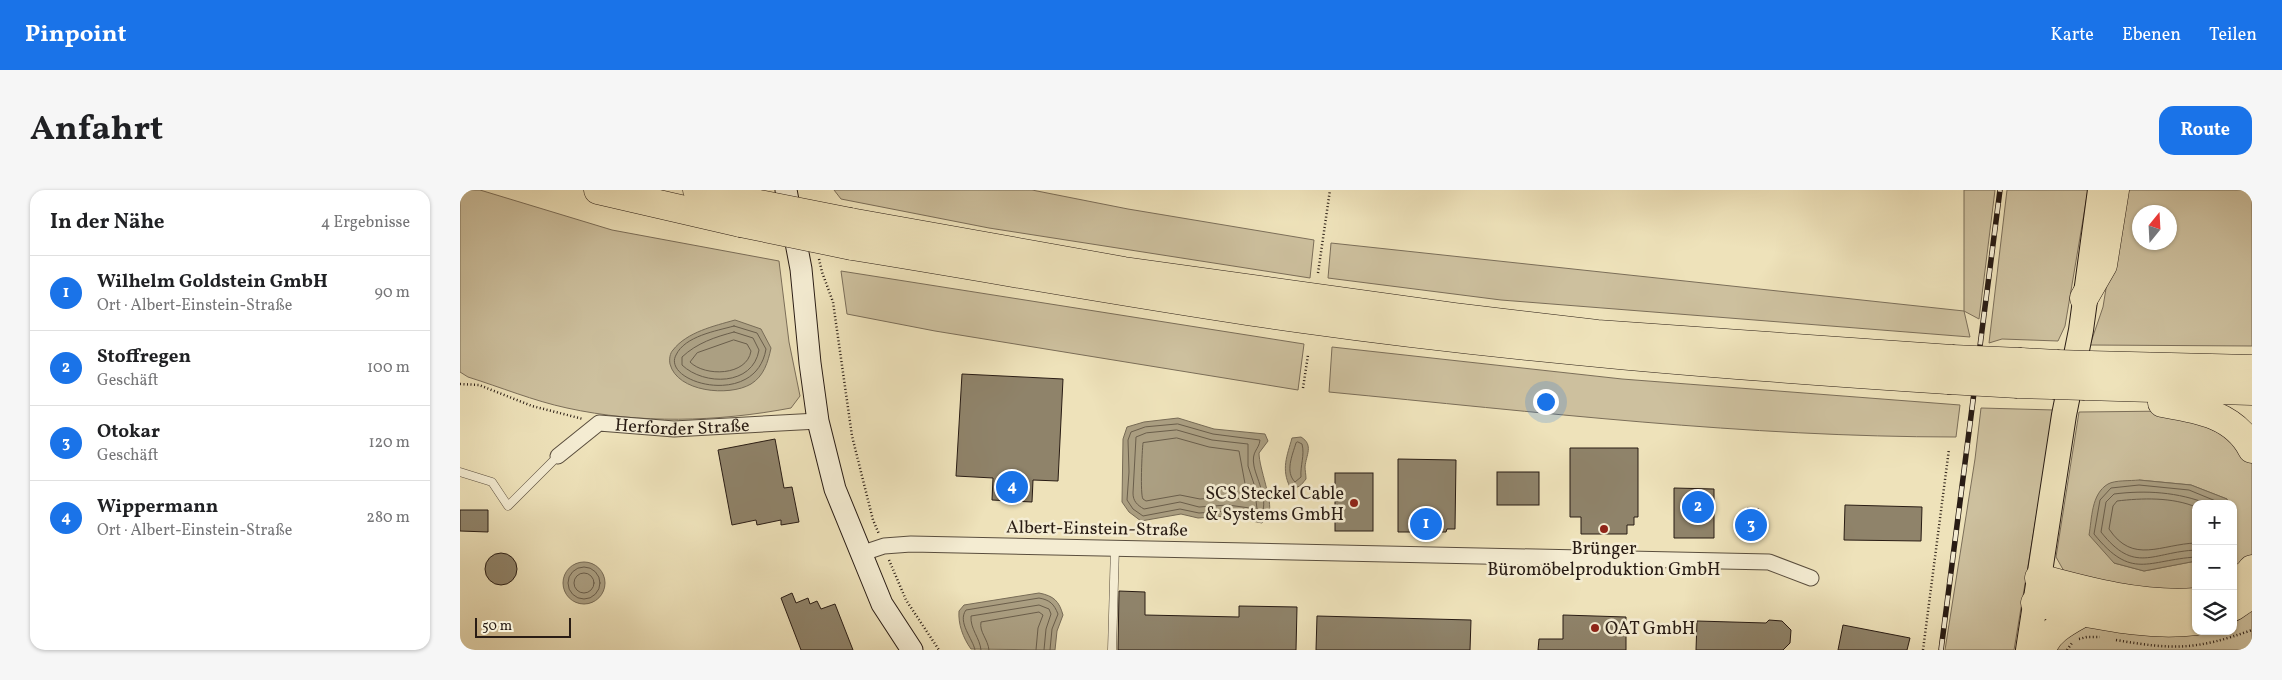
<!DOCTYPE html>
<html lang="de">
<head>
<meta charset="utf-8">
<style>
  :root { --surface:#fff; --page:#f6f6f6; --text:#202124; --muted:#757577; --line:#e0e0e0; --accent:#1a73e8 }
  body { margin:0; font-family:Vollkorn,serif; background:var(--page); color:var(--text) }
  .controls { position:absolute; right:15px; bottom:15px; display:grid; overflow:hidden; border-radius:10px; box-shadow:0 1px 4px #0004 }
  .controls button { width:45px; height:45px; display:grid; place-items:center; padding:0; border:0; border-bottom:1px solid var(--line); background:var(--surface); color:var(--text); font:25px sans-serif }
  .compass { position:absolute; left:1672px; top:15px; width:45px; height:45px; border-radius:50%; background:var(--surface); box-shadow:0 1px 4px #0004; rotate:18deg }
  .scale { position:absolute; left:15px; bottom:12px; width:96px; box-sizing:border-box; padding-left:5px; border:2px solid #291c14; border-top:0; font-size:14px; line-height:18px; white-space:nowrap; color:#291c14; -webkit-text-stroke:4px #f4ecd2; paint-order:stroke }
  .you { position:absolute; left:1085px; top:211px; width:18px; height:18px; margin:-12px; border:4px solid #fff; border-radius:50%; background:#1a73e8; box-shadow:0 0 0 8px #1a73e833 }
  .badge { display:grid; place-items:center; width:32px; height:32px; border-radius:50%; background:var(--accent); color:#fff; font-size:16px; font-weight:700 }
  .pin { position:absolute; translate:-50% -50%; border:2px solid #fff; box-shadow:0 1px 5px #0006 }
  .list { margin:0; padding:0; list-style:none }
  h2 { display:flex; justify-content:space-between; align-items:center; height:65px; margin:0; padding:0 20px; font-size:21px }
  h2 small { font-size:16px; font-weight:400; color:var(--muted) }
  .list li { display:grid; grid-template-columns:32px 1fr auto; gap:15px; align-items:center; box-sizing:border-box; height:75px; padding:0 20px; border-top:1px solid var(--line) }
  .list b { display:block; font-size:19px; white-space:nowrap }
  .list p { margin:0; font-size:16px; white-space:nowrap; color:var(--muted) }
  .list em { font-size:16px; font-style:normal; color:var(--muted) }
  .icon { flex:none; width:28px; height:28px; fill:none; stroke:currentColor; stroke-width:2; stroke-linecap:round; stroke-linejoin:round }
  .map { position:relative; flex:none; width:1792px; height:460px; overflow:hidden; border-radius:15px }
  header { display:flex; align-items:center; gap:30px; box-sizing:border-box; height:70px; padding:0 25px; background:var(--accent); color:#fff }
  header strong { font-size:24px }
  nav { display:flex; gap:28px; margin-inline-start:auto; font-size:18px }
  .intro { display:flex; align-items:center; justify-content:space-between; box-sizing:border-box; height:120px; padding:0 30px }
  h1 { margin:0; font-size:35px }
  .button { padding:12px 22px; border-radius:15px; background:var(--accent); color:#fff; font-size:18px; font-weight:700 }
  main { display:flex; gap:30px; padding:0 30px }
  aside { flex:1; background:var(--surface); border-radius:15px; box-shadow:0 1px 4px #0004 }
  .map>svg:first-child { display:block }
  .green { fill:#cdc09e; stroke:#7b6e59; fill-rule:evenodd }
  .water { fill:#ab9f82; stroke:#776b56 }
  .lines { fill:none; stroke-linecap:round; stroke-linejoin:round }
  .shore { stroke:#6a5e4b; stroke-width:1 }
  .building { fill:#8f836a; stroke:#291c14 }
  .lane-casing { stroke:#5a4e3e; stroke-width:9 }
  .street-casing { stroke:#5a4e3e; stroke-width:17 }
  .secondary-casing { stroke:#291c14; stroke-width:23 }
  .primary-casing { stroke:#291c14; stroke-width:26 }
  .highway-casing { stroke:#291c14; stroke-width:29 }
  .path { stroke:#291c14; stroke-width:2.5; stroke-dasharray:1 2.5; stroke-linecap:butt }
  .lane { stroke:#f4ecd2; stroke-width:8 }
  .street { stroke:#f4ecd2; stroke-width:15 }
  .secondary { stroke:#f4ecd2; stroke-width:21 }
  .primary { stroke:#eee2ba; stroke-width:24 }
  .highway { stroke:#eee2ba; stroke-width:28 }
  .rail-casing { stroke:#291c14; stroke-width:5.5 }
  .rail { stroke:#f4ecd2; stroke-width:4; stroke-dasharray:11; stroke-linecap:butt }
  .highway-bridge-casing { stroke:#291c14; stroke-width:29; stroke-linecap:butt }
  .highway-bridge { stroke:#eee2ba; stroke-width:28 }
  .poi-dot { fill:#8f2418; stroke:#f4ecd2; stroke-width:2 }
  .labels { text-anchor:middle; stroke-width:5; stroke-linejoin:round; paint-order:stroke }
  .street-label { font-size:18px; fill:#291c14; stroke:#f4ecd2 }
  .poi-label { font-size:18px; fill:#291c14; stroke:#f4ecd2; text-anchor:end }
</style>
</head>
<body>
<header>
<strong>Pinpoint</strong>
<nav><a>Karte</a><a>Ebenen</a><a>Teilen</a></nav>
</header>
<div class="intro"><h1>Anfahrt</h1><a class="button">Route</a></div>
<main>
<aside>
<h2>In der Nähe<small>4 Ergebnisse</small></h2>
<ul class="list">
<li><span class="badge">1</span><div><b>Wilhelm Goldstein GmbH</b><p>Ort · Albert-Einstein-Straße</p></div><em>90 m</em></li>
<li><span class="badge">2</span><div><b>Stoffregen</b><p>Geschäft</p></div><em>100 m</em></li>
<li><span class="badge">3</span><div><b>Otokar</b><p>Geschäft</p></div><em>120 m</em></li>
<li><span class="badge">4</span><div><b>Wippermann</b><p>Ort · Albert-Einstein-Straße</p></div><em>280 m</em></li>
</ul>
</aside>
<div class="map">
<svg width="1792" height="460" viewBox="0 0 1792 460">
  <rect width="100%" height="100%" fill="#eee2ba"/>
  <filter id="stains"><feTurbulence type="fractalNoise" baseFrequency=".004" numOctaves="4"/><feColorMatrix values="0 0 0 0 .2 0 0 0 0 .09 0 0 0 0 .02 0 0 0 .5 -.17"/></filter>
  <radialGradient id="worn" r=".72"><stop offset=".6" stop-color="#630" stop-opacity="0"/><stop offset="1" stop-color="#630" stop-opacity=".3"/></radialGradient>
  <g class="green">
    <path d="M0,0h20l132,40 167,31 10,81 11,54 -9,12c-74,14 -151,16 -224,0 -33,-7 -67,-21 -99,-31l-8,-5z"/>
    <polygon points="374,0 572,0 668,19 854,50 850,88 529,38 381,9"/>
    <polygon points="1504,0 1535,0 1519,129 1504,121 1510,147 1041,110 868,88 871,53 1504,121"/>
    <polygon points="1547,0 1628,0 1605,136 1598,151 1542,149 1529,153"/>
    <path d="M1662,0h130v156l-162,-1 13,-38zM1680,22h30v30h-30z"/>
    <polygon points="381,81 844,154 838,200 475,141 387,124"/>
    <path d="M872,157l290,32 338,26 -4,32c-210,0 -418,-25 -627,-45z"/>
    <polygon points="1521,218 1594,220 1554,460 1485,460 1515,269"/>
    <polygon points="1713,221 1780,253 1792,273 1792,366 1773,385 1773,314 1768,314 1767,309 1731,295 1679,290 1654,373 1684,381 1736,371 1736,402 1703,406 1605,383 1596,367 1619,222"/>
    <polygon points="1792,417 1792,460 1591,460 1626,432 1736,441 1773,441 1773,429"/>
  </g>
  <g class="water">
    <path d="M275,130l26,9 10,19c-3,14 -7,28 -20,36 -22,13 -74,8 -81,-20 -1,-5 0,-11 3,-14 14,-18 41,-24 62,-30z"/>
    <path d="M718,228l36,11 51,5 3,7 -9,12c0,15 14,48 10,60 -2,3 -5,7 -7,10l-34,-7 -30,2 -17,-4 -40,7 -12,-9 -7,-10 1,-63 4,-12 17,-5z"/>
    <path d="M841,247c13,8 5,18 4,30 0,3 1,8 1,12 -5,6 -7,10 -16,8 -9,-18 -3,-31 2,-49z"/>
    <path d="M1679,290l52,5 36,14 1,5h-32v57l-52,10 -30,-8 -25,-28c3,-16 2,-41 19,-51 7,-4 22,-3 31,-4z"/>
    <circle cx="124" cy="393" r="21"/>
    <path d="M579,403c15,3 20,8 24,22l-6,16 -2,19 -84,-1c-8,-11 -13,-25 -12,-38l5,-6z"/>
  </g>
  <g class="lines">
    <g class="shore">
      <path d="M274,136l23,7 9,16c-10,60 -105,34 -90,6 9,-19 40,-24 58,-29z"/>
      <path d="M274,142l19,6 6,12c-6,36 -55,36 -77,15v-8c15,-14 33,-20 52,-25z"/>
      <path d="M274,150l13,4 4,7c-4,25 -46,26 -61,11l7,-9z"/>
      <path d="M718,234l35,10 47,6c-1,10 -9,11 -6,26 3,15 16,36 6,51l-32,-6 -29,2 -19,-4 -37,7 -10,-7 -6,-9 2,-28 -1,-32 3,-8 14,-5z"/>
      <path d="M717,240l35,10 36,4v22l6,18 3,25 -29,-4 -29,2 -19,-5 -36,7c-7,-4 -11,-8 -11,-16l3,-56 10,-4z"/>
      <path d="M717,248l32,9 30,4 9,49 -21,-3 -27,2 -20,-4 -34,6 -3,-2c-3,-4 -1,-48 0,-56z"/>
      <path d="M838,252l4,2c3,11 -2,22 -1,33l-6,5c-10,-10 -3,-26 1,-39z"/>
      <path d="M1736,317c-24,-10 -54,-9 -79,-6l-4,5 -4,23c24,36 52,15 87,14"/>
      <path d="M1736,360c-44,2 -61,25 -95,-18l5,-30 8,-8c32,-4 64,-2 94,10"/>
      <path d="M1736,367c-49,3 -64,24 -102,-23l6,-34 11,-12 28,-3 50,5 34,14"/>
      <circle cx="124" cy="393" r="16"/>
      <circle cx="124" cy="393" r="10"/>
      <path d="M515,460c-2,-11 -18,-28 -9,-40l73,-12c11,2 15,6 19,16l-6,15 -2,21"/>
      <path d="M521,460c-1,-12 -11,-21 -10,-34l68,-11 10,4 2,5 -5,15 -2,21"/>
      <path d="M529,460c-1,-11 -10,-18 -8,-28l58,-10 4,3 -5,13 -2,22"/>
    </g>
  </g>
  <g class="building">
    <polygon points="502,184 603,189 598,291 573,290 572,312 532,310 533,288 496,286"/>
    <polygon points="315,249 324,298 332,297 339,332 321,335 321,330 297,335 296,330 272,335 258,260"/>
    <polygon points="1110,258 1178,258 1178,327 1174,327 1174,335 1167,335 1167,344 1121,344 1121,327 1110,327"/>
    <polygon points="938,269 996,270 995,339 987,339 986,342 938,342"/>
    <rect x="1037" y="282" width="42" height="33"/>
    <rect x="875" y="283" width="38" height="58"/>
    <polygon points="1214,298 1254,299 1254,348 1214,348"/>
    <polygon points="1385,315 1462,317 1461,351 1384,350"/>
    <polygon points="1287,318 1299,319 1298,348 1287,347"/>
    <polygon points="0,320 28,320 28,342 0,341"/>
    <circle cx="41" cy="379" r="16"/>
    <polygon points="659,401 685,402 685,425 779,427 779,416 837,417 836,460 658,460"/>
    <polygon points="332,403 336,413 348,408 350,414 357,411 361,419 375,414 393,460 341,460 321,408"/>
    <polygon points="1103,425 1166,427 1166,460 1078,460 1079,449 1103,449"/>
    <polygon points="857,426 1011,430 1010,460 856,460"/>
    <polygon points="1309,430 1322,431 1331,440 1330,453 1323,460 1236,460 1237,431 1306,433"/>
    <polygon points="1383,435 1450,448 1447,460 1378,460"/>
  </g>
  <g class="lines">
    <g class="lane-casing">
      <g id="lane">
        <polyline points="0,282 32,292 48,316 98,266"/>
        <polyline points="652,460 655,357"/>
      </g>
    </g>
    <g class="street-casing">
      <g id="street">
        <path id="s1" d="M98,266l41,-33 75,6 144,-8"/>
        <polyline points="400,364 424,356 451,354 1309,372 1351,388"/>
      </g>
    </g>
    <g class="secondary-casing">
      <polyline id="secondary" points="326,0 341,79 350,173 358,231 375,299 422,414 452,460"/>
    </g>
    <g class="primary-casing">
      <polyline id="primary" points="1568,460 1604,225 1621,140 1640,0"/>
    </g>
    <g class="highway-casing">
      <g id="highway">
        <polyline points="138,0 281,33"/>
        <polyline points="237,0 279,10"/>
        <polyline points="390,32 664,81 995,127 1137,144 1492,169"/>
        <path d="M392,56c150,24 299,52 450,73 214,30 430,47 646,61"/>
        <polyline points="1624,108 1643,75 1655,0"/>
        <polyline points="1561,172 1597,174"/>
        <polyline points="1629,175 1792,179"/>
        <polyline points="1558,194 1593,195"/>
        <polyline points="1625,196 1792,201"/>
        <path d="M1702,213c35,6 72,11 90,46"/>
        <path d="M1579,388c51,14 104,28 157,24"/>
        <polyline points="1773,395 1789,383 1792,379"/>
        <path d="M1575,413c52,9 108,25 161,18"/>
        <polyline points="1773,417 1792,404"/>
        <path d="M1582,460c5,-19 26,-29 42,-38"/>
      </g>
    </g>
    <g class="path">
      <polyline points="359,69 362,82 373,112 392,246 413,330 419,344"/>
      <polyline points="858,83 870,0"/>
      <polyline points="0,194 19,195 72,216 123,229"/>
      <polyline points="843,198 848,165"/>
      <polyline points="429,370 446,410 479,460"/>
      <polyline points="1619,449 1627,447 1640,447"/>
      <path d="M1656,450c58,10 80,10 136,-10"/>
      <polyline points="1463,460 1489,259"/>
      <polyline points="1607,460 1612,453"/>
    </g>
    <use href="#lane" class="lane"/>
    <use href="#street" class="street"/>
    <use href="#secondary" class="secondary"/>
    <use href="#primary" class="primary"/>
    <use href="#highway" class="highway"/>
    <g class="rail-casing">
      <polyline id="rail" points="1481,460 1540,0"/>
    </g>
    <use href="#rail" class="rail"/>
    <g class="highway-bridge-casing">
      <g id="highway-bridge">
        <polyline points="279,10 390,32"/>
        <polyline points="281,33 392,56"/>
        <polyline points="1492,169 1561,172"/>
        <polyline points="1597,174 1629,175"/>
        <polyline points="1488,190 1558,194"/>
        <polyline points="1593,195 1625,196"/>
      </g>
    </g>
    <use href="#highway-bridge" class="highway-bridge"/>
  </g>
  <g class="poi-dot">
    <circle cx="894" cy="313" r="5"/>
    <circle cx="1144" cy="339" r="5"/>
    <circle cx="1135" cy="438" r="5"/>
  </g>
  <g class="labels">
    <g class="street-label">
      <text dy="6" stroke="none"><textPath href="#s1" startOffset="136">Herforder Straße</textPath></text>
      <text transform="translate(637 338) rotate(1)" y="6">Albert-Einstein-Straße</text>
    </g>
    <g class="poi-label">
      <text x="884" y="309">SCS Steckel Cable<tspan x="884" dy="21">&amp; Systems GmbH</tspan></text>
      <text x="1144" y="364" text-anchor="middle">Brünger<tspan x="1144" dy="21">Büromöbelproduktion GmbH</tspan></text>
      <text x="1145" y="444" text-anchor="start">OAT GmbH</text>
    </g>
  </g>
  <rect width="100%" height="100%" filter="url(#stains)"/>
  <rect width="100%" height="100%" fill="url(#worn)"/>
</svg>
<div class="controls">
<button>+</button>
<button>−</button>
<button><svg class="icon" aria-label="layers" viewBox="0 0 24 24"><path d="M12 4l9 5-9 5-9-5zM3 14l9 5 9-5"/></svg></button>
</div>
<svg class="compass" viewBox="-18 -18 36 36"><path d="M0-13l5 13h-10z" fill="#e53935"/><path d="M0 13l5-13h-10z" fill="#757577"/></svg>
<div class="scale">50 m</div>
<div class="you"></div>
<div class="pin badge" style="left:966px;top:334px">1</div>
<div class="pin badge" style="left:1238px;top:317px">2</div>
<div class="pin badge" style="left:1291px;top:335px">3</div>
<div class="pin badge" style="left:552px;top:297px">4</div>
</div>
</main>
</body>
</html>
